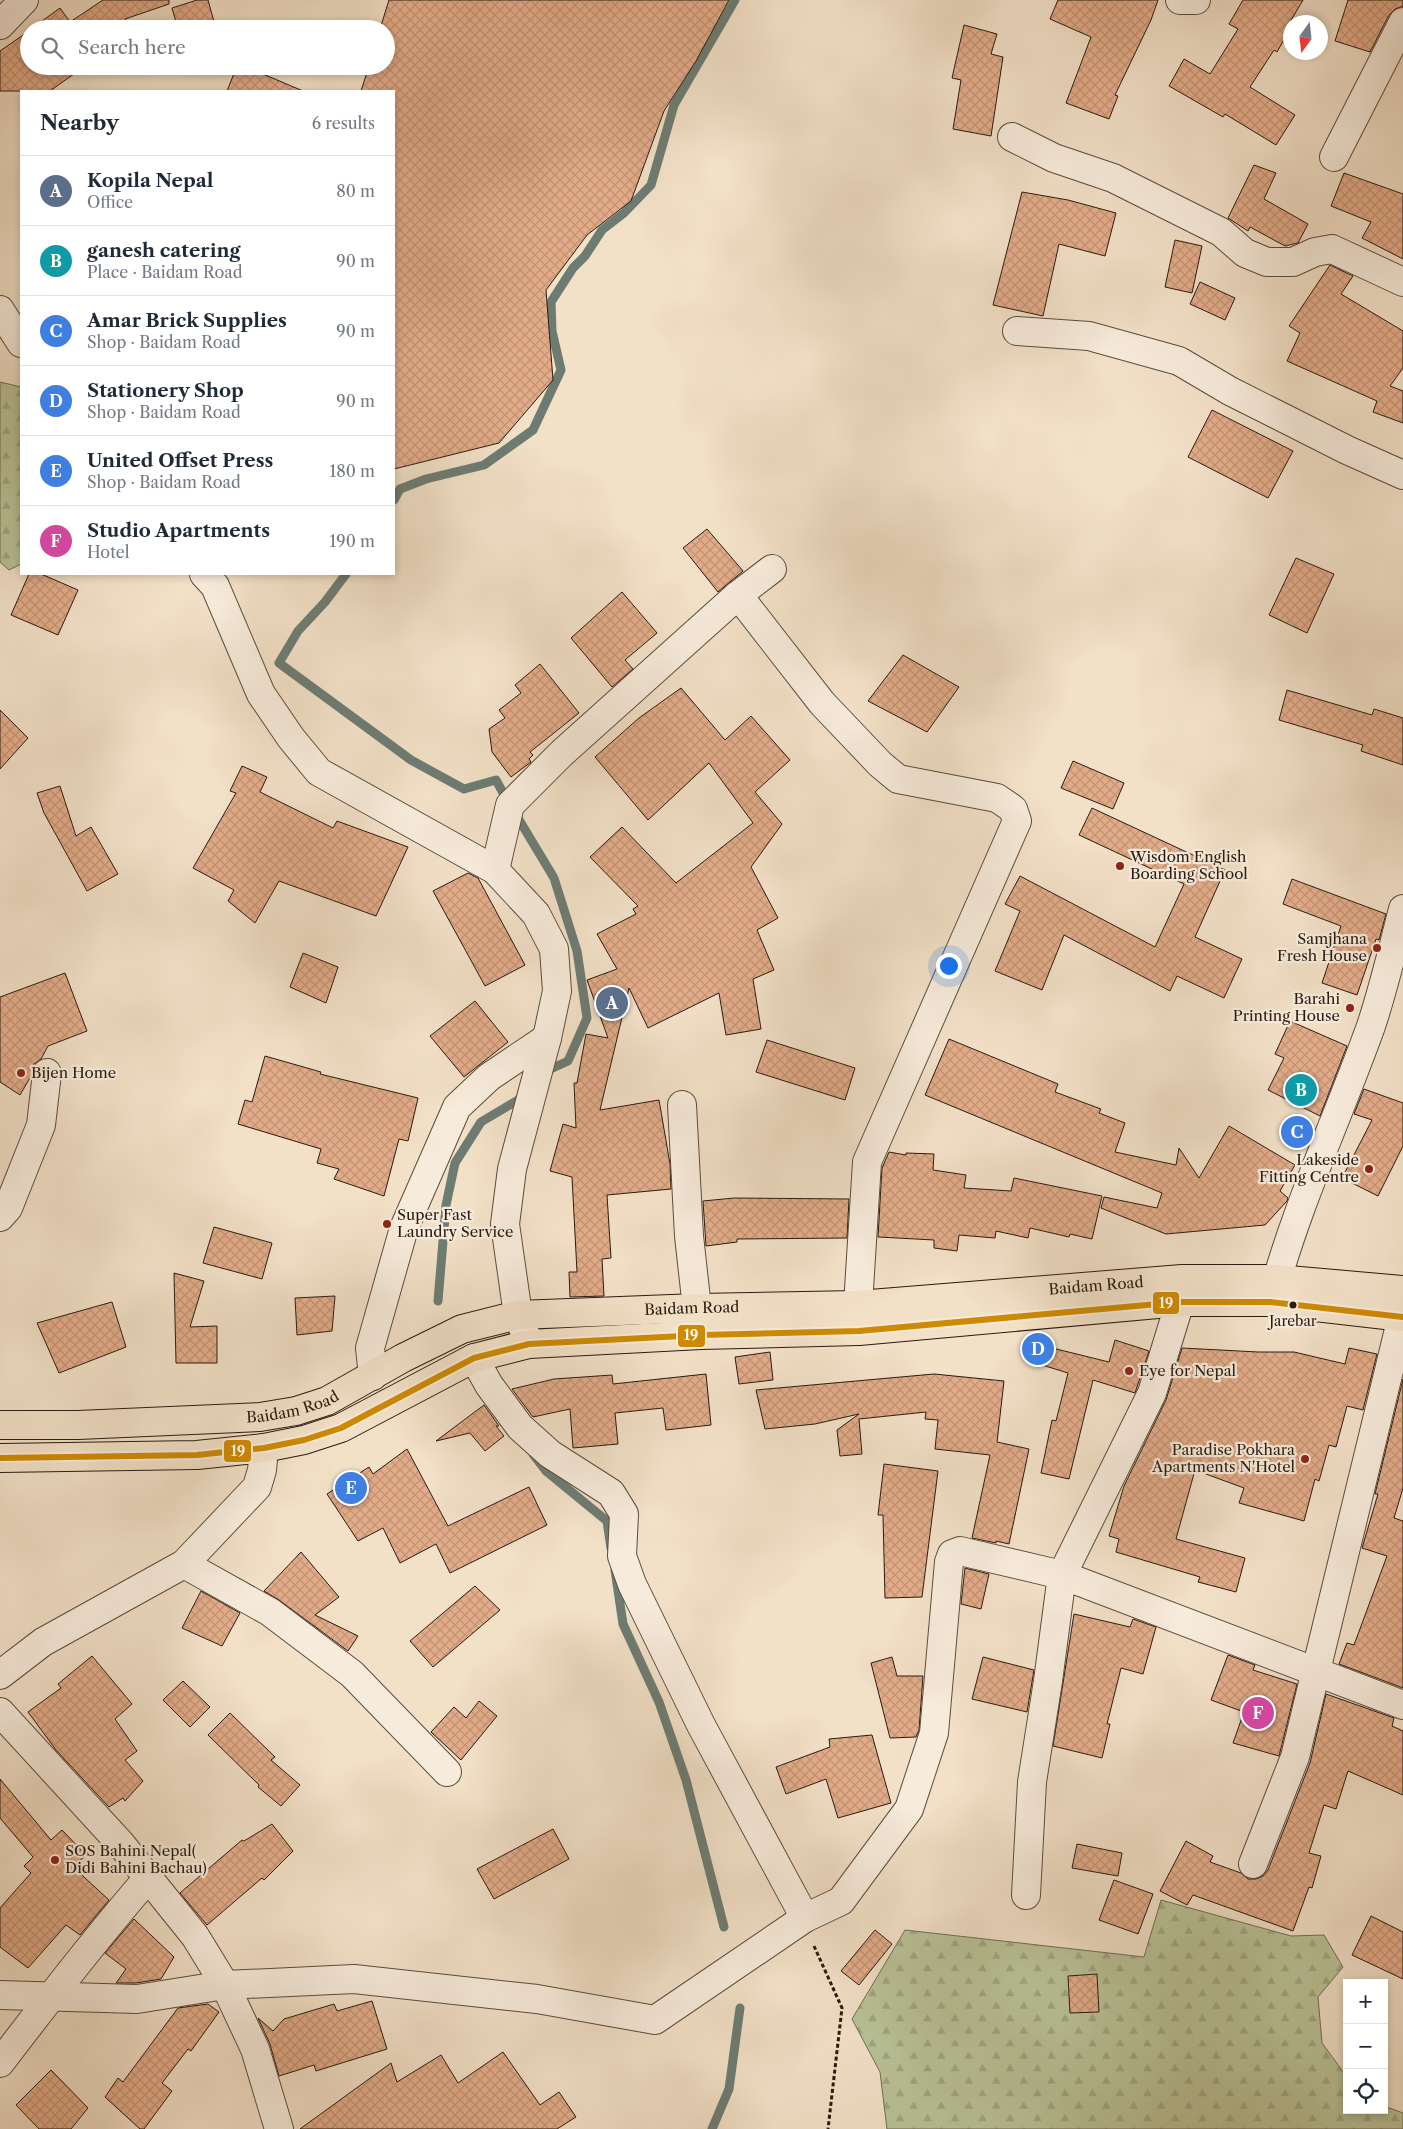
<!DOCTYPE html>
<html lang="en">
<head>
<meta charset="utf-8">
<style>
  :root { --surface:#fff; --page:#f2f2f3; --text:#1f2937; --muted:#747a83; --line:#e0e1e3; --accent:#7c3aed }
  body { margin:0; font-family:"Libre Caslon Text",serif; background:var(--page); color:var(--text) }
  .controls { position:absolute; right:15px; bottom:15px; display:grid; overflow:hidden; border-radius:0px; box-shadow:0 2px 8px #0003 }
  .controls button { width:45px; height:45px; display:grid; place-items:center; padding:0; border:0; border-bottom:1px solid var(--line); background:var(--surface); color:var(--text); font:25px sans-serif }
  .compass { position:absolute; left:1283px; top:15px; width:45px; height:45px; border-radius:50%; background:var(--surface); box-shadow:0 2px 8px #0003; rotate:195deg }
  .you { position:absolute; left:948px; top:965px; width:18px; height:18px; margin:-12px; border:4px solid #fff; border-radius:50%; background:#1a73e8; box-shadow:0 0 0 8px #1a73e833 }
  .badge { display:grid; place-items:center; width:32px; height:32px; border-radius:50%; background:var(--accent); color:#fff; font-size:16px; font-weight:700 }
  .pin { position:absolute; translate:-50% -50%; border:2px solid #fff; box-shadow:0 1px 5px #0006 }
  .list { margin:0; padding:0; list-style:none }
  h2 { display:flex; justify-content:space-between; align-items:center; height:65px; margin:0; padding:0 20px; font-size:21px }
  h2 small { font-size:16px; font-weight:400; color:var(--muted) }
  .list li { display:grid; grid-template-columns:32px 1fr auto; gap:15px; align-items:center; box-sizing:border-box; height:70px; padding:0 20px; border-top:1px solid var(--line) }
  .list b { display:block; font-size:19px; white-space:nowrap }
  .list p { margin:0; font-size:16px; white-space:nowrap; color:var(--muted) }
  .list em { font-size:16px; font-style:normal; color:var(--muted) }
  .icon { flex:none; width:28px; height:28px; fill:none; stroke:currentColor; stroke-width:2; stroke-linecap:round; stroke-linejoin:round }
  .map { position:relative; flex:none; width:1403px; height:2129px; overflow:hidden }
  .search { position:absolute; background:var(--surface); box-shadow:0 2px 8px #0003; left:20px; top:20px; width:375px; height:55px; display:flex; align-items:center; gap:12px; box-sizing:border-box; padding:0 18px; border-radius:28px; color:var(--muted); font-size:19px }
  .panel { position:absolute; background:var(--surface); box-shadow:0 2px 8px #0003; left:20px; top:90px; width:375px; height:485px; border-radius:0px }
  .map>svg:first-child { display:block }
  .forest { fill:url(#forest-firs); stroke:#716e54 }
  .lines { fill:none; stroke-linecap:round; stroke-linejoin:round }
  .stream { stroke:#6d7c73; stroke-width:9 }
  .building { fill:url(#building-cross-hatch); stroke:#291b11 }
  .minor-casing { stroke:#5b4c3e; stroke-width:30 }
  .major-casing { stroke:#291b11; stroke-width:30 }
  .path { stroke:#291b11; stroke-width:3; stroke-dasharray:4 2.5; stroke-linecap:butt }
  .minor { stroke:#f7ebdb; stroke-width:28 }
  .major { stroke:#f2e0c7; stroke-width:28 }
  .bus-1-casing { stroke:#f7ebdb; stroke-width:10 }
  .bus-1 { stroke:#ce8a03; stroke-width:6 }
  .poi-dot { fill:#8f2418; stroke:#f7ebdb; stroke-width:2 }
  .bus-dot { fill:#291b11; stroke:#f7ebdb; stroke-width:2 }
  .labels { text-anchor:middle; stroke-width:4.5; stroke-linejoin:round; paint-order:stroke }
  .bus-label { font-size:14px; fill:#291b11; stroke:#f7ebdb }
  .poi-label { font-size:15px; fill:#291b11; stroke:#f7ebdb; text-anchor:start }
  .street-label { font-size:15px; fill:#291b11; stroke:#f7ebdb }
  .line-badge { stroke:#f7ebdb; stroke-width:2 }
  .badge-label { font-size:14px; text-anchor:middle; font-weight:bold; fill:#fff }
</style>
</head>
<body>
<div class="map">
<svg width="1403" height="2129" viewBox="0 0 1403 2129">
  <defs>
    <pattern id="forest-firs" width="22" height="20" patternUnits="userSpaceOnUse" patternTransform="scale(1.25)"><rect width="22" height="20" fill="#b9c297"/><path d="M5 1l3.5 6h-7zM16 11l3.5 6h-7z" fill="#9fa681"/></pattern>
    <pattern id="building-cross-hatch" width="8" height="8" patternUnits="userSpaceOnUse" patternTransform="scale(1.25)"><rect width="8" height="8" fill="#e3ac89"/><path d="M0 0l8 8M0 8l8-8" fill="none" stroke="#c39375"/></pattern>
  </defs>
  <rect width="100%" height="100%" fill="#f2e0c7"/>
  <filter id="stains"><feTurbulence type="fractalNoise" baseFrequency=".004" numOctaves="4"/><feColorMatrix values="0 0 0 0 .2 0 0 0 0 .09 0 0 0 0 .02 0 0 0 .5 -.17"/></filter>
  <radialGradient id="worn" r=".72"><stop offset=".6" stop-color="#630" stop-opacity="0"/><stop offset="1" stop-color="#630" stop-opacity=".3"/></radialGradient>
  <g class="forest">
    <polygon points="0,382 21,387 21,564 9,570 0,562"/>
    <polygon points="1161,1900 1291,1936 1324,1935 1343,1967 1318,1997 1322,2043 1347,2077 1347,2110 1384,2110 1384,2106 1403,2113 1403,2129 887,2129 880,2072 852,2019 905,1930 1144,1957"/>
  </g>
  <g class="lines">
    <g class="stream">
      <polyline points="394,500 400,489 426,479 484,465 533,430 561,370 552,331 551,302 573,268 585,256 602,230 624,213 651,185 674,105 735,0"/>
      <polyline points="346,574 325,602 298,631 279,663 411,760 464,789 496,780 508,802"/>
      <polyline points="515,813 554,878 577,951 587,1018 568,1061 544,1072"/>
      <polyline points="438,1301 446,1205 455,1163 481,1122 518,1100 524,1094"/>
      <polyline points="533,1454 546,1471 607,1521 611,1548"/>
      <polyline points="615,1570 623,1624 659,1702 686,1780 724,1927"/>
      <polyline points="712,2129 729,2089 740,2008"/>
    </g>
  </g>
  <g class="building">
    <polygon points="103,0 169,0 169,4 125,19 129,29 31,29 60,8 70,22"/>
    <polygon points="197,0 208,0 216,29 178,29 172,8"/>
    <polygon points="389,0 729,0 696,61 664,111 631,201 587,235 546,290 553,380 499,443 394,469 394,91 361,91 369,66 386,66 386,29 380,29"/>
    <polygon points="1058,0 1158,0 1151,20 1115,95 1118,96 1109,119 1066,103 1091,37 1050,19"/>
    <polygon points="1243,0 1303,0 1290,22 1290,29 1277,52 1274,50 1250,87 1295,115 1276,145 1225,114 1223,117 1169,86 1184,59 1210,74 1238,29 1229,24"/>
    <polygon points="1348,0 1403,0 1403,6 1395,9 1389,15 1370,52 1335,41"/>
    <polygon points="964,25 997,34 991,54 1003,57 991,136 953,129 961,80 952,78"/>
    <polygon points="29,31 29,66 85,66 50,91 0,91 0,51"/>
    <polygon points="237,66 244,66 303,91 227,91"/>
    <polygon points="1254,165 1276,173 1264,199 1308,224 1298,243 1285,246 1250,227 1248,231 1228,218"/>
    <polygon points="1344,173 1403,194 1403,259 1362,238 1371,222 1331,206"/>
    <polygon points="1022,192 1068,200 1116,213 1105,256 1059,244 1043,316 993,305"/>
    <polygon points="1175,240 1202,246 1192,293 1165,287"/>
    <polygon points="1330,265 1353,276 1341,294 1403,331 1403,368 1390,386 1403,391 1403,423 1373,412 1377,401 1287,361 1300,333 1289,326"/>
    <polygon points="1200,282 1235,298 1225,320 1190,304"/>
    <polygon points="1212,410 1293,451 1268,498 1188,457"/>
    <polygon points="707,529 743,571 718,592 683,548"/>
    <polygon points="1296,558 1334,574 1307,633 1269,615"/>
    <polygon points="29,574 41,574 78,590 58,635 11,615"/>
    <polygon points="622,592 657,633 625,660 633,669 612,687 571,638"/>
    <polygon points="903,655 959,687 927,732 868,701"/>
    <polygon points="540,664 579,713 530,752 533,755 529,759 531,762 511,777 492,752 489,729 505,718 499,710 521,693 515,685"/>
    <polygon points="681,688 725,740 751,716 790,760 755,792 782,824 751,867 778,918 757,930 774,970 753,979 761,1029 726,1035 719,993 648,1028 629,988 600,1110 659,1100 670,1164 671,1189 607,1195 611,1258 602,1259 604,1296 570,1297 569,1272 577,1272 572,1177 550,1171 563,1124 576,1128 574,1083 577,1083 586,1034 608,1038 587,980 617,969 597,934 636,914 633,909 638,906 590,857 622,827 676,883 753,823 709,763 648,820 595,757 639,718"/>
    <polygon points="1287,690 1372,715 1374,709 1403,718 1403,765 1361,751 1363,745 1279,720"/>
    <polygon points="0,710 28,738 0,769"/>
    <polygon points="1073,761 1124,783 1113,809 1061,788"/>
    <polygon points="242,766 267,777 260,792 333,828 337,821 408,847 376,916 279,881 255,923 228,901 234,890 193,868 236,793 230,791"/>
    <polygon points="60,786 76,836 91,827 118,874 87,891 44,813 37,793"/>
    <polygon points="1092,808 1225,870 1195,937 1242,959 1224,998 1177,976 1170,991 1064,935 1042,990 995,971 1020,911 1005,904 1020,876 1155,947 1184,884 1079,835"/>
    <polygon points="468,873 478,878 525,965 485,986 433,891"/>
    <polygon points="1292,879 1386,914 1379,940 1376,939 1357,995 1322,983 1341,926 1283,904"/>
    <polygon points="303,953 338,967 326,1003 290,987"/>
    <polygon points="65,973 87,1031 48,1046 41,1059 34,1064 31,1076 20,1095 0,1082 0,997"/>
    <polygon points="475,1001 508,1042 464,1077 430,1036"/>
    <polygon points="1290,1021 1347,1046 1320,1116 1268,1090 1284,1058 1275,1054"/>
    <polygon points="949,1039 1058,1084 1055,1092 1101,1109 1099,1113 1125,1123 1115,1152 1176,1165 1179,1148 1199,1178 1229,1126 1295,1165 1280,1191 1288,1198 1287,1201 1265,1225 1166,1234 1101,1208 1104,1197 1157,1208 1162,1193 925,1095"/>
    <polygon points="767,1040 855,1068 845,1100 756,1072"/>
    <polygon points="265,1056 321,1072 320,1074 418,1098 408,1141 399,1139 384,1196 334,1179 339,1169 317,1163 321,1149 238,1124 245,1100 252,1102"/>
    <polygon points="1364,1089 1403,1103 1403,1146 1378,1196 1342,1178 1372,1120 1354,1114"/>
    <polygon points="889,1152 906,1155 906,1153 934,1154 933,1170 966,1175 964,1188 1011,1191 1014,1178 1102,1196 1092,1239 1070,1234 1069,1237 1030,1228 1028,1238 996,1231 995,1238 959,1235 957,1251 934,1248 934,1240 878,1237 882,1168"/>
    <polygon points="734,1198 849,1199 847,1238 737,1239 737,1242 706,1246 703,1201"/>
    <polygon points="214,1227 272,1243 262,1279 203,1263"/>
    <polygon points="174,1273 204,1281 190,1327 217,1326 217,1363 176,1363"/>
    <polygon points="335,1296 332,1331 297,1335 295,1298"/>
    <polygon points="112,1302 126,1347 59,1373 37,1323"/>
    <polygon points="1115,1340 1149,1351 1135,1393 1093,1380 1069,1479 1041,1473 1052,1420 1056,1421 1068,1373 1039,1364 1044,1346 1109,1362"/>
    <polygon points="1182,1348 1258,1352 1294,1352 1345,1364 1349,1348 1377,1354 1363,1410 1347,1406 1336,1447 1329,1445 1319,1481 1315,1479 1304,1521 1239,1503 1244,1488 1195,1470 1176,1539 1245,1558 1236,1592 1198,1582 1200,1577 1116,1552 1119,1539 1109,1536 1124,1486 1166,1400"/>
    <polygon points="770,1352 773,1380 739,1384 735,1357"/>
    <polygon points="706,1374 711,1425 666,1430 663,1408 615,1413 618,1444 573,1448 570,1409 533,1417 512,1389 554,1379 612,1375 613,1384"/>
    <polygon points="934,1374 1004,1381 997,1442 1029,1449 1009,1544 996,1541 996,1543 972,1538 990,1455 935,1449 938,1420 925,1419 926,1412 859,1419 862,1454 840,1456 837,1430 859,1414 815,1424 765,1429 756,1390"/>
    <polygon points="1403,1379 1403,1488 1394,1518 1403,1521 1403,1688 1339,1664 1347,1643 1354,1645 1387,1556 1362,1548 1378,1494 1375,1494"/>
    <polygon points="484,1405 499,1426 496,1426 504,1436 485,1451 470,1433 436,1441"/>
    <polygon points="407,1449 448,1526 529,1487 547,1525 450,1573 436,1544 400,1563 383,1528 358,1541 327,1494 369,1467 373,1474"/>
    <polygon points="884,1464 938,1471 922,1597 885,1598 883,1515 878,1515"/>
    <polygon points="301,1552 339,1597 315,1615 358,1636 348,1651 279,1600 264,1591"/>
    <polygon points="965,1568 989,1574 981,1609 961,1604"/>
    <polygon points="475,1586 500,1610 433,1667 410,1641"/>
    <polygon points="201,1591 240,1613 222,1646 182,1628"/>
    <polygon points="1074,1614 1130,1627 1133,1619 1156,1627 1143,1674 1121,1668 1107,1724 1110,1724 1102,1758 1053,1746"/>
    <polygon points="1228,1655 1255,1665 1253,1670 1297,1684 1279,1756 1233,1743 1244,1712 1211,1700"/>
    <polygon points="92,1656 132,1704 115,1719 137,1751 125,1760 143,1781 125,1801 123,1798 109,1807 56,1750 28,1712 61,1688 58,1684"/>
    <polygon points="892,1657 897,1676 923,1676 919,1730 916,1737 890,1738 871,1663"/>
    <polygon points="983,1657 1034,1670 1027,1712 972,1699"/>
    <polygon points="183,1681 210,1707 190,1727 163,1700"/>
    <polygon points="1326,1694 1394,1718 1392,1726 1403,1731 1403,1795 1348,1771 1336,1809 1324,1805 1309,1853 1321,1856 1312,1888 1309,1887 1293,1931 1193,1895 1187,1905 1160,1891 1186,1841 1213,1856 1210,1862 1241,1873 1248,1879 1256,1879 1263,1876 1268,1870 1310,1763"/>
    <polygon points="479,1701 497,1716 461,1760 431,1732 454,1707 466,1718"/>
    <polygon points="230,1713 275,1757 271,1760 300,1785 281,1806 258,1787 259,1785 208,1735"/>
    <polygon points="872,1735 891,1803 838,1818 826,1779 786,1794 776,1767 830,1747 829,1739"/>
    <polygon points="0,1779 51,1840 62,1830 86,1855 73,1867 109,1900 80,1935 66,1925 28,1968 0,1947 0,1908 31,1873 24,1866 33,1857 0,1818"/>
    <polygon points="272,1824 293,1851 264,1880 262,1878 207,1925 180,1893 242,1840 244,1841"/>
    <polygon points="553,1829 569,1859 494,1899 477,1869"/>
    <polygon points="1077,1844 1122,1853 1118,1876 1072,1868"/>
    <polygon points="1114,1880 1153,1894 1138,1934 1099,1920"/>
    <polygon points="1371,1916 1403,1932 1403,1979 1352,1955"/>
    <polygon points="134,1919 174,1957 161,1979 136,1983 116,1983 126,1969 105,1953"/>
    <polygon points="875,1930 892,1944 859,1985 841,1971"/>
    <polygon points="1097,1974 1099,2012 1070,2013 1068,1976"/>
    <polygon points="372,2001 387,2049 316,2071 314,2065 279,2076 270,2044 258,2018 273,2031 284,2019 334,2004 337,2011"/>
    <polygon points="208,2004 219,2012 191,2051 188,2049 162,2083 172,2091 144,2129 140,2129 105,2097 118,2078 123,2082 178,2008"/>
    <polygon points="503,2052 540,2105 559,2092 576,2117 557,2129 300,2129 391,2063 397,2082 441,2055 458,2083"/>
    <polygon points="51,2070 88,2108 71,2129 39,2129 16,2105"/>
  </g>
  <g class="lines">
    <g class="minor-casing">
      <g id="minor">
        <polyline points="1180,0 1196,0"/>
        <polyline points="0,25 24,0"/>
        <polyline points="1012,137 1054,158 1113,178 1221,232 1245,253 1267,262 1293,262 1315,252 1332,249 1403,282"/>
        <polyline points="1334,157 1403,22"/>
        <polyline points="0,310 21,343"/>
        <polyline points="1017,331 1089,336 1179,361 1230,391 1347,450 1403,475"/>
        <polyline points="204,574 215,586 261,694 291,738 319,772 495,870 536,914 554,949 557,991 547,1038 512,1169 505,1224 518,1315 529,1344"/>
        <polyline points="738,595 822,703 880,764 898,779 997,798 1013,809 1017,821 867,1162 858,1305"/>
        <polyline points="495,870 510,805 562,753 738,595 772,569"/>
        <polyline points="682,1105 689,1236 697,1308"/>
        <polyline points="0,1217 8,1208 41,1125 47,1073"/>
        <path d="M1271,1301c25,-95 67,-183 100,-275 13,-39 22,-78 32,-117"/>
        <polyline points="474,1358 489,1385 520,1427 550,1454 611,1493 624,1514 622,1556 632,1584 701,1725 805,1918"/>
        <polyline points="373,1376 370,1348 404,1228 457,1107 489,1077 547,1038"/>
        <polyline points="184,1564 270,1612 352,1674 447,1772"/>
        <polyline points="0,1675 43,1642 184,1564 257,1487 262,1470 264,1448"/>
        <polyline points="0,1712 121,1844 195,1936 225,1985 255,2049 279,2129"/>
        <polyline points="1253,1864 1295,1757 1402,1317"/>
        <polyline points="1026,1895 1032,1782 1048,1681 1062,1575 1403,1705"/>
        <polyline points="0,1995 137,1999 225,1985 354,1979 537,1999 655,2020 805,1918 841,1901 909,1809 934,1733 949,1562 952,1554 960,1551 1062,1575 1152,1393 1180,1302"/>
        <path d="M0,2063c48,-63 96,-125 148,-185"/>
      </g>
    </g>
    <g class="major-casing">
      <g id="major">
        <path id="s1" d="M0,1425h78l182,-8 36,-6 31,-10 76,-43 59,-29 56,-14 179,-7 161,-3 324,-26h95l126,11"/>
        <polyline points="0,1458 197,1455 264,1448 304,1440 341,1428 474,1358 529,1344 701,1335 859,1331 1180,1302 1270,1302 1403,1317"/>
      </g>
    </g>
    <polyline class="path" points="814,1946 842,2008 828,2129"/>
    <use href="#minor" class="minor"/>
    <use href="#major" class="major"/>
    <g class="bus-1-casing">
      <polyline id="bus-1" points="0,1458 197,1455 264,1448 304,1440 341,1428 474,1358 529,1344 701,1335 859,1331 1180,1302 1270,1302 1403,1317"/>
    </g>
    <use href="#bus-1" class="bus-1"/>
  </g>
  <g class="poi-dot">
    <circle cx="1120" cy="866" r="5"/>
    <circle cx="1377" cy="948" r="5"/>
    <circle cx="1350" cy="1008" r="5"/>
    <circle cx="21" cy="1073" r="5"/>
    <circle cx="1369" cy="1169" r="5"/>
    <circle cx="387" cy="1224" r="5"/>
    <circle cx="1129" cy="1371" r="5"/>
    <circle cx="1305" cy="1459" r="5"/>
    <circle cx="55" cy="1860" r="5"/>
  </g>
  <circle class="bus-dot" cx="1293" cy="1305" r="4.5"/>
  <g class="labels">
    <g class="bus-label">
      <text x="1293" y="1326">Jarebar</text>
    </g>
    <g class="poi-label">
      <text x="1130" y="862">Wisdom English<tspan x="1130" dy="17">Boarding School</tspan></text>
      <text x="1367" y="944" text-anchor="end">Samjhana<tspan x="1367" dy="17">Fresh House</tspan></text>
      <text x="1340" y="1004" text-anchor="end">Barahi<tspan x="1340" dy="17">Printing House</tspan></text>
      <text x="31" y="1078">Bijen Home</text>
      <text x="1359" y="1165" text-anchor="end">Lakeside<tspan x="1359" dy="17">Fitting Centre</tspan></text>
      <text x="397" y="1220">Super Fast<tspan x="397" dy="17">Laundry Service</tspan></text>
      <text x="1139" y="1376">Eye for Nepal</text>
      <text x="1295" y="1455" text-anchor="end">Paradise Pokhara<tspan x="1295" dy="17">Apartments N'Hotel</tspan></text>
      <text x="65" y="1856">SOS Bahini Nepal(<tspan x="65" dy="17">Didi Bahini Bachau)</tspan></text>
    </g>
    <g class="street-label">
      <text dy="5" stroke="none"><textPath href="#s1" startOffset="1119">Baidam Road</textPath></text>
      <text dy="5" stroke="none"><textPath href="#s1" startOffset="714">Baidam Road</textPath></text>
      <text dy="5" stroke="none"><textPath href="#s1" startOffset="294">Baidam Road</textPath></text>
    </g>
  </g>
  <g class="line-badge">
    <rect x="1152" y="1291" width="28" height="24" rx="5" fill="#ce8a03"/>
    <rect x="677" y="1324" width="29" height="24" rx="5" fill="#ce8a03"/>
    <rect x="223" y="1439" width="29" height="24" rx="5" fill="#ce8a03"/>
  </g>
  <g class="badge-label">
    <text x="1166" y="1308">19</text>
    <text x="691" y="1340">19</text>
    <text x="238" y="1456">19</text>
  </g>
  <rect width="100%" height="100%" filter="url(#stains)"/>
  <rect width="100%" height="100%" fill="url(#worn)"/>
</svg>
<div class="controls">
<button>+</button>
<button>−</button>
<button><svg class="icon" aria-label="locate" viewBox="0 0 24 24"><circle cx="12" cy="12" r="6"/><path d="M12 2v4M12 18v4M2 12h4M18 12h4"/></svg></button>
</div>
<svg class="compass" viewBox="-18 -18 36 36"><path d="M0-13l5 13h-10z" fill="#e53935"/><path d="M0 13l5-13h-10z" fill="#747a83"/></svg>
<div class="you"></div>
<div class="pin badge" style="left:612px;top:1003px;background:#5c6f8a">A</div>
<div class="pin badge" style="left:1301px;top:1090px;background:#0f9aa8">B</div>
<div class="pin badge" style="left:1297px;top:1132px;background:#3f7fe0">C</div>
<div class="pin badge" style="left:1038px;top:1349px;background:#3f7fe0">D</div>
<div class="pin badge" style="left:351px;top:1488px;background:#3f7fe0">E</div>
<div class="pin badge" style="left:1258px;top:1713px;background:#d1479c">F</div>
<div class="search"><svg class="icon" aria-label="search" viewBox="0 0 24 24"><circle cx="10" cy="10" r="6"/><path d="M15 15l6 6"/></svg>Search here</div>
<section class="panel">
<h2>Nearby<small>6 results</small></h2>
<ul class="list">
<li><span class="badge" style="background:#5c6f8a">A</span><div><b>Kopila Nepal</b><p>Office</p></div><em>80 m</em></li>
<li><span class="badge" style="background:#0f9aa8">B</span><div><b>ganesh catering</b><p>Place · Baidam Road</p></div><em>90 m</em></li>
<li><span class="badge" style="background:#3f7fe0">C</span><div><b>Amar Brick Supplies</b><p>Shop · Baidam Road</p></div><em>90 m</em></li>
<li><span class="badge" style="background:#3f7fe0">D</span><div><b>Stationery Shop</b><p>Shop · Baidam Road</p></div><em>90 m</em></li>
<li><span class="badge" style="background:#3f7fe0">E</span><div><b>United Offset Press</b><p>Shop · Baidam Road</p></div><em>180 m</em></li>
<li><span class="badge" style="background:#d1479c">F</span><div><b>Studio Apartments</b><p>Hotel</p></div><em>190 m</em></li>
</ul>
</section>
</div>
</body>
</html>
